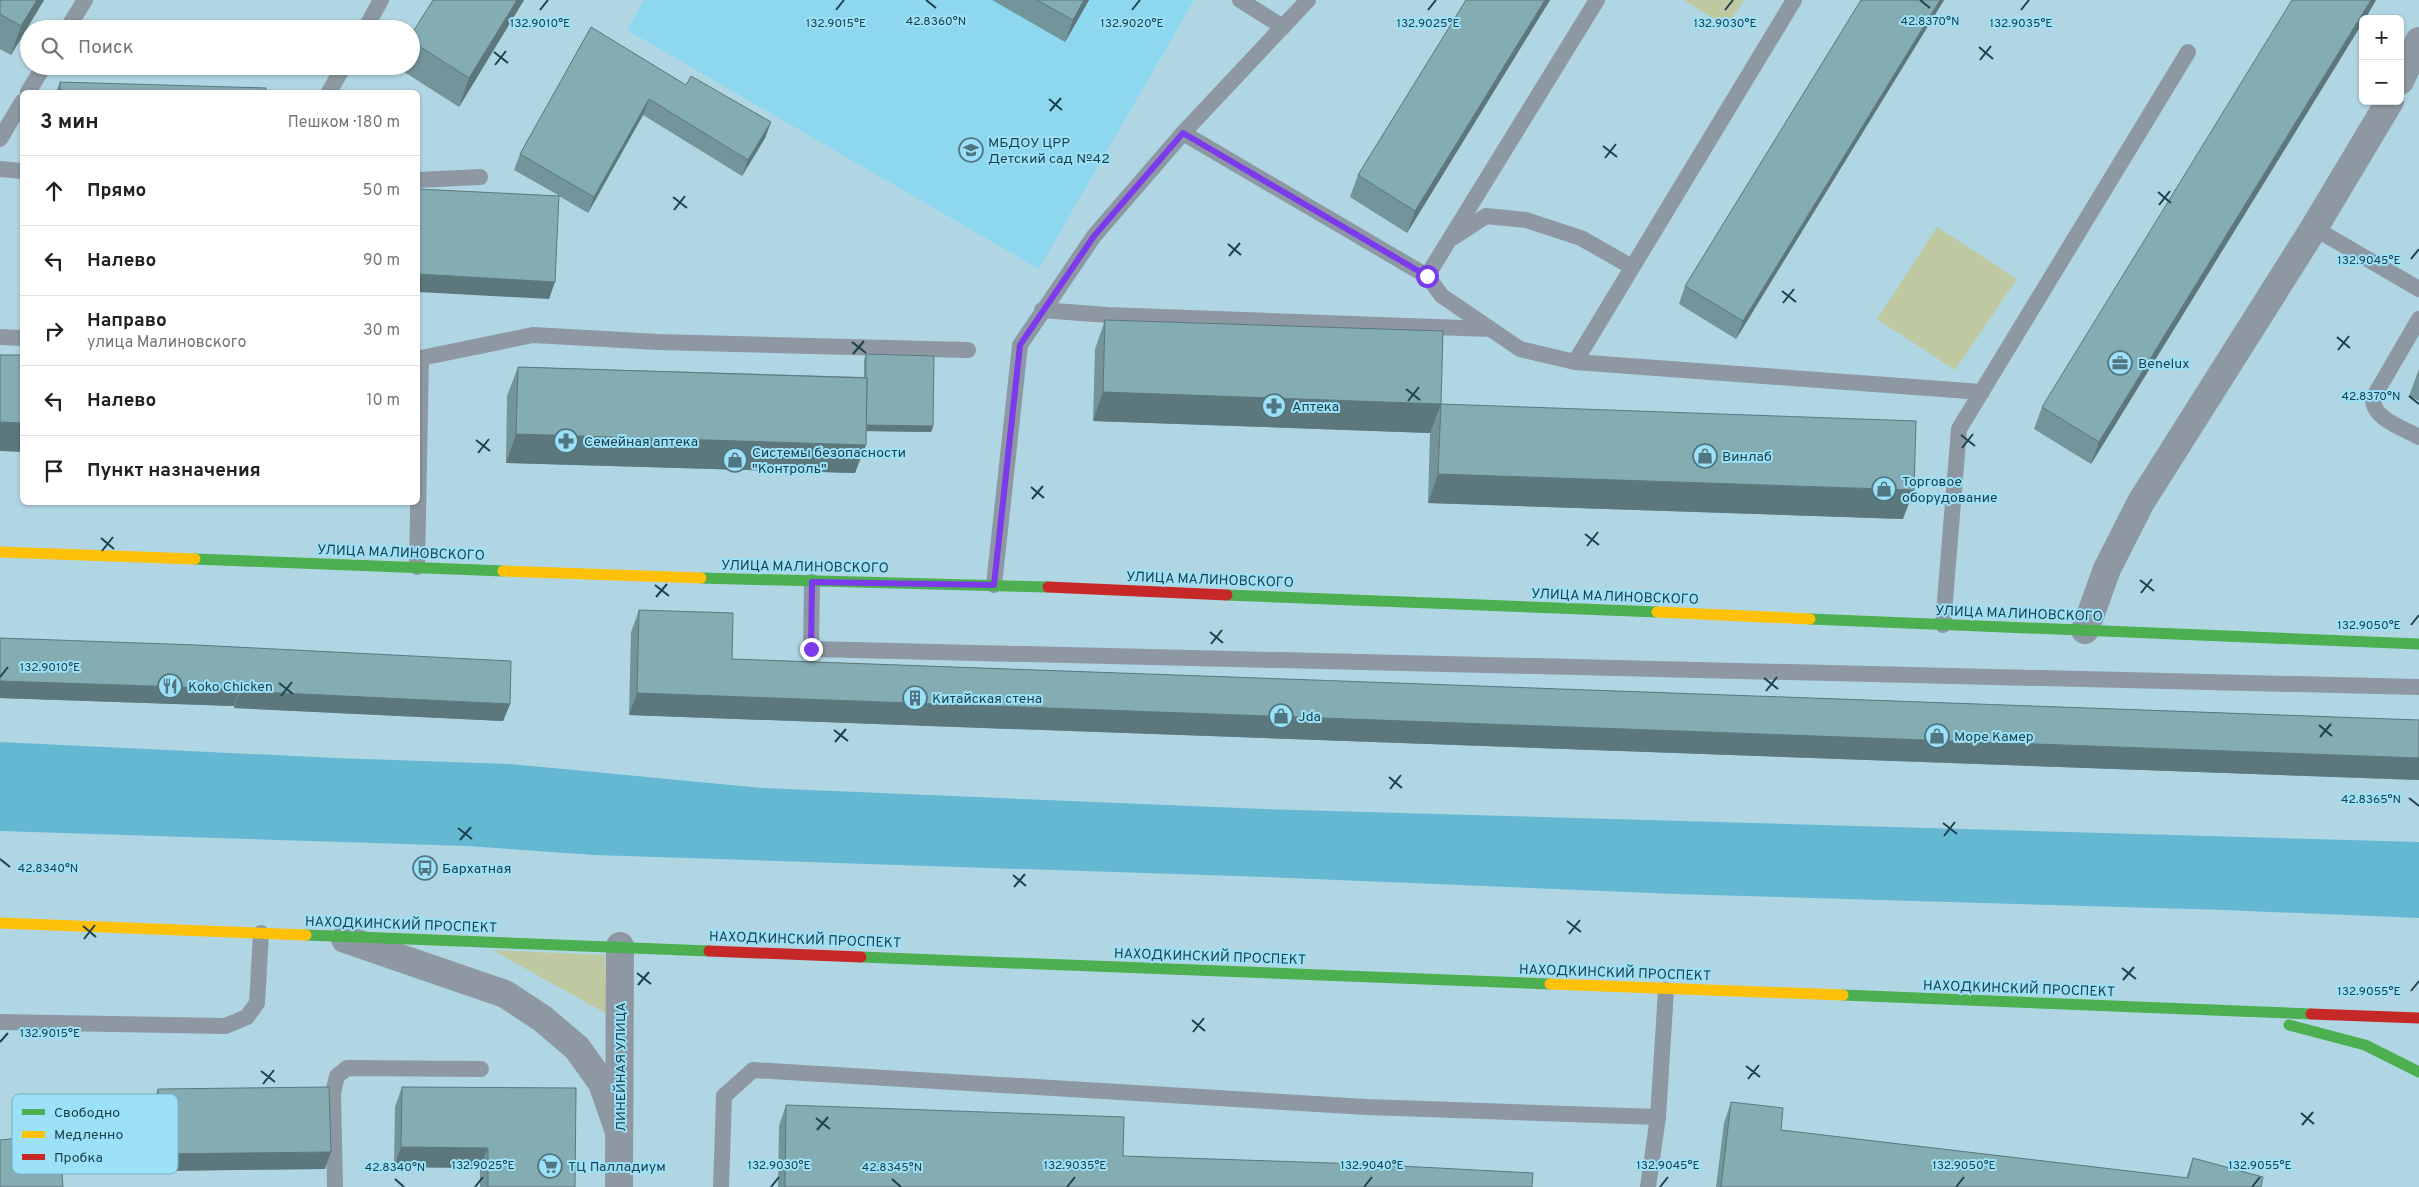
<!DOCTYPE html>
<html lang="ru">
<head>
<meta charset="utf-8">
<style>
  :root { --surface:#fff; --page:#f2f2f2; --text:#222; --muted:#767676; --line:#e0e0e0 }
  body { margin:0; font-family:Overpass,sans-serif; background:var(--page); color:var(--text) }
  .controls { position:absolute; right:15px; top:15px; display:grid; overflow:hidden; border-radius:8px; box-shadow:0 1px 4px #0004 }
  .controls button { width:45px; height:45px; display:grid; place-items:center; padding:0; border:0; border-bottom:1px solid var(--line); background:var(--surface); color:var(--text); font:25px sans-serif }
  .stop { position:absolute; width:15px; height:15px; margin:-11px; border:4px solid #7c3aed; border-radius:50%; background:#fff }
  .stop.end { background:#7c3aed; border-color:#fff; box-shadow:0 1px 5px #0008 }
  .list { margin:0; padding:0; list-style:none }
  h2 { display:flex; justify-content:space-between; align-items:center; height:65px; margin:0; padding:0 20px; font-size:21px }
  h2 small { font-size:16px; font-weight:400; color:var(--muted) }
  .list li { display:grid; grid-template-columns:32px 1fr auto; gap:15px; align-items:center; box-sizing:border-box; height:70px; padding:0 20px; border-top:1px solid var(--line) }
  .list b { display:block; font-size:19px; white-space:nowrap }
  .list p { margin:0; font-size:16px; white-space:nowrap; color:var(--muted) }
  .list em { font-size:16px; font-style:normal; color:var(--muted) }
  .icon { flex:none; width:28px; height:28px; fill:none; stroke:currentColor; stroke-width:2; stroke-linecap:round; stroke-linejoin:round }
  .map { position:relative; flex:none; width:2419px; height:1187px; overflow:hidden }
  .search { position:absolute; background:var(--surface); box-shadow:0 1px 4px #0004; left:20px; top:20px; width:400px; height:55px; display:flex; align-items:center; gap:12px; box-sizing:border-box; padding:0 18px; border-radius:28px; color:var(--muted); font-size:19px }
  .panel { position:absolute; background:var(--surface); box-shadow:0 1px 4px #0004; left:20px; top:90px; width:400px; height:415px; border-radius:8px }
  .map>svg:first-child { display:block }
  .built { fill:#8ed8ef }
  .green { fill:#bfc9a1 }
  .water { fill:#65b8d2 }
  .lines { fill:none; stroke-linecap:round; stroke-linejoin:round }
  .lane { stroke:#8d98a2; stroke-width:16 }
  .street { stroke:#8d98a2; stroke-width:28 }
  .fast { stroke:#4caf50; stroke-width:11 }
  .slow { stroke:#ffc107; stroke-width:11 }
  .jam { stroke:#c62828; stroke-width:11 }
  .wall { fill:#72949a }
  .shaded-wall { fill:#5c787d }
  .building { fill:#84acb3; stroke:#5c787d }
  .route { stroke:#7c3aed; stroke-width:6 }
  .ticks { fill:none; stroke:#1c424e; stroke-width:2 }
  .labels { text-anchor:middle; stroke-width:4; stroke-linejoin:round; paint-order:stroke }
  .poi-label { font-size:14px; fill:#1c424e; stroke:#9ce1f8; text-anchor:start }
  .street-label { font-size:14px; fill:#1c424e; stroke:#9ce1f8 }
  .key { fill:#9ce1f8; stroke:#76b1c5; stroke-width:1 }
  .key-label { font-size:14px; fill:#1c424e }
  .ticks-label { font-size:12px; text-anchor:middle; fill:#1c424e; stroke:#9ce1f8; stroke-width:4; stroke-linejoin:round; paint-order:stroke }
</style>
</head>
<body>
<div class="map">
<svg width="2419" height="1187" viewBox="0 0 2419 1187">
  <rect width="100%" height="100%" fill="#b1d6e3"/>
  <polygon class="built" points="644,0 1194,0 1039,269 627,30"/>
  <g class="green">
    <polygon points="1684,0 1744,0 1726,27"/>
    <polygon points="1937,227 2017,279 1955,370 1877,319"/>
    <polygon points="492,950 605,955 607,1014"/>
  </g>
  <polygon class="water" points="0,742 336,758 511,764 762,788 1264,809 2419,842 2419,918 2224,910 1674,894 1265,877 594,855 467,846 0,831"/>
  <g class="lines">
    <g class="lane">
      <polyline points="1240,0 1283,27"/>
      <polyline points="67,29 85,0"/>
      <polyline points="365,29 381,0"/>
      <polyline points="28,92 44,66"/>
      <polyline points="329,92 344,66"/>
      <polyline points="1183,133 1427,276 1442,296 1520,349 1575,362 1982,392"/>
      <polyline points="0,139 22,102"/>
      <polyline points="0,169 22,171"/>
      <polyline points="418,180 480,177"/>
      <polyline points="2314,228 2419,289"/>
      <polyline points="1454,237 1486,216 1526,220 1581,238 1632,267"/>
      <polyline points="1427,276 1597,0"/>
      <polyline points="1042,310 1107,315 1490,329"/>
      <path d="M2419,319l-46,79c-1,21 30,30 46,39"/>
      <polyline points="0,337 22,338"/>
      <polyline points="421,358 533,335 658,342 968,350"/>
      <polyline points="1575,362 1794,0"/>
      <polyline points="417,567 421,358 418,358"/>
      <polyline points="812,582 811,649 2419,687"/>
      <polyline points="994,585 1020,345 1094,236 1183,133 1308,0"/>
      <polyline points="1943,625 1959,429 2188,52"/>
      <polyline points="0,1022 225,1026 247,1017 257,1003 261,933"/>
      <polyline points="335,1187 333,1093 337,1076 347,1068 481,1069"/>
      <polyline points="721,1187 724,1096 753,1070 1367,1107 1658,1117"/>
      <polyline points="1648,1187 1658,1117 1666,990"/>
    </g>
    <g class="street">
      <polyline points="2400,81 2419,41"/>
      <polyline points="2085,630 2107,569 2141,502 2314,228 2390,101"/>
      <polyline points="345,939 505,994 543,1019 577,1048 602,1083 619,1132"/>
      <polyline points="619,1187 620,946"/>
    </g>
    <g class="fast">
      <polyline points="195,559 503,571"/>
      <polyline points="701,578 1048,587"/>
      <polyline points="1227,595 1657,612"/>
      <polyline points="1810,619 2419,644"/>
      <polyline points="306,935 709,951"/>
      <polyline points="861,957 1550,984"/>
      <polyline points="1843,995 2311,1014"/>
      <polyline points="2289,1025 2365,1045 2419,1072"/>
    </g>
    <g class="slow">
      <polyline points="0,552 195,559"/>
      <polyline points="503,571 701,578"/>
      <polyline points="1657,612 1810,619"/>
      <polyline points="0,923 306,935"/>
      <polyline points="1550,984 1843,995"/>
    </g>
    <g class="jam">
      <polyline points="1048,587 1227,595"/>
      <polyline points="709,951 861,957"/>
      <polyline points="2311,1014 2419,1018"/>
    </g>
  </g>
  <g class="wall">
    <polygon points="0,0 44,0 11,55 0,49"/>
    <polygon points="524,0 459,107 398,68 398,66 411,66 411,35"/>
    <polygon points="992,0 1089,0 1065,42"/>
    <polygon points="1466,0 1550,0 1407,233 1350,197 1358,175"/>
    <polygon points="1861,0 1944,0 1736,339 1679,304 1685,286"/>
    <polygon points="2376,0 2365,19 2363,19 2363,22 2091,464 2034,429 2042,407"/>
    <polygon points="591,27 686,85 771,122 765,138 742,176 643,115 588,213 559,196 549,299 558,195 514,170 520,154"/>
    <polygon points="60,82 266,92 56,92"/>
    <polygon points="1105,320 1441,404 1903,519 1428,503 1430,433 1093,421 1095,349"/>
    <polygon points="866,354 933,426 931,432 866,431 855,473 506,463 507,396 518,367 864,377 864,360"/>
    <polygon points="2419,369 2419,401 2409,396"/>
    <polygon points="639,610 732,659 2419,720 2419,780 629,715 631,632"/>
    <polygon points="0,638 510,704 503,721 234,708 234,706 0,698"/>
    <polygon points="402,1087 575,1187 480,1187 480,1168 394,1167 395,1107"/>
    <polygon points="158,1089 325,1169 153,1171 151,1106"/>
    <polygon points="1731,1102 1781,1130 2186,1178 2193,1158 2261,1187 1716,1187 1724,1123"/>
    <polygon points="786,1105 1123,1156 1532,1187 778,1187 779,1126"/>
  </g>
  <g class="shaded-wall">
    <polygon points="37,0 44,0 11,55 21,26"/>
    <polygon points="517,0 524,0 459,107 469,78"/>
    <polygon points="1084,0 1089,0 1065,42 1073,20"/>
    <polygon points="1545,0 1550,0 1407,233 1415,211"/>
    <polygon points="1940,0 1944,0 1736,339 1743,321"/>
    <polygon points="2371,0 2376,0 2365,19 2363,19 2363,22 2091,464 2099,442"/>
    <polygon points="649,99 643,115 588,213 594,197"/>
    <polygon points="771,122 765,138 742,176 748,160"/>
    <polygon points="418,274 555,282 549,299 418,292"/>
    <polygon points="1103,392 1441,404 1430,433 1093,421"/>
    <polygon points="0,422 22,423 22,452 0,451"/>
    <polygon points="864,425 933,426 931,432 862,431"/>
    <polygon points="516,434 866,445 855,473 506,463"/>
    <polygon points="1438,474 1914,490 1903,519 1428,503"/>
    <polygon points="0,681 240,689 234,706 0,698"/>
    <polygon points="240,691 510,704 503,721 234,708"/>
    <polygon points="637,693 2419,758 2419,780 629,715"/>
    <polygon points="401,1147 488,1148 480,1168 394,1167"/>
    <polygon points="331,1152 325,1169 153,1171 159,1154"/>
  </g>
  <g class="building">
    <polygon points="0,0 37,0 21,26 0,14"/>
    <polygon points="433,0 517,0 469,78 411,41 411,35"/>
    <polygon points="1037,0 1084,0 1073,20"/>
    <polygon points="1466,0 1545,0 1415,211 1358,175"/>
    <polygon points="1861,0 1940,0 1743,321 1685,286"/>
    <polygon points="2292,0 2371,0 2099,442 2042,407"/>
    <polygon points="591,27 686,85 691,76 771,122 748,160 649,99 594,197 520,154"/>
    <polygon points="60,82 266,88 266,92 60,92"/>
    <polygon points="418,189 559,196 555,282 418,274"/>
    <polygon points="1105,320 1443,331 1441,404 1103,392"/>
    <polygon points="866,354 934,356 933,426 866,425 867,378 866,377"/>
    <polygon points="0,355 22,355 22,423 0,422"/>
    <polygon points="518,367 867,378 866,445 516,434"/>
    <polygon points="1441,404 1916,421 1914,490 1438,474"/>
    <polygon points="639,610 733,613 732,659 2419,720 2419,758 637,693"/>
    <polygon points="0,638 196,645 511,661 510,704 240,691 240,689 0,681"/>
    <polygon points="329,1087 331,1152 159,1154 158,1089"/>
    <polygon points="402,1087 576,1088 575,1187 488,1187 488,1148 401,1147"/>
    <polygon points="1731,1102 1783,1108 1781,1130 2188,1178 2193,1158 2263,1177 2261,1187 1721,1187"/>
    <polygon points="786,1105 1124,1117 1123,1156 1362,1164 1533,1173 1532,1187 785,1187"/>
    <polygon points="59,1134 63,1187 0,1187 0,1140"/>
  </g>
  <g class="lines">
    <polyline class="route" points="811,649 812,582 994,585 1020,345 1094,236 1183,133 1427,276"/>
  </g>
  <path class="ticks" d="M926,0l10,8M1920,0l10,8M540,10l8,-10M836,10l8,-10M1132,10l8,-10M1428,10l8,-10M1725,10l8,-10M2021,10l8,-10M1979,47l14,12M494,52l14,11M1980,60l11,-14M495,65l11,-14M1049,99l13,11M1050,111l11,-13M1603,146l14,11M1605,158l11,-14M2158,192l13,11M673,197l14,11M2159,205l11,-14M674,210l11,-14M1228,244l13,11M1229,256l11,-13M2411,259l8,-10M1782,291l14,11M1783,303l11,-14M2337,337l13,11M852,342l14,11M2338,350l11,-14M853,354l11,-13M1406,389l14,11M2409,396l10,8M1408,401l11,-14M1961,435l14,11M476,440l14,11M1962,448l11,-14M478,453l11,-14M1031,487l13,11M1032,499l11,-13M1585,534l14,11M101,538l13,11M1587,546l11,-14M102,551l11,-14M2140,580l14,11M655,585l14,11M2141,593l11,-14M656,597l11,-13M2411,625l8,-10M1210,632l13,11M1211,644l11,-14M0,677l8,-10M1764,678l14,11M279,683l14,11M1766,691l11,-14M281,696l11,-14M2319,725l13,11M834,730l14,11M2320,737l11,-13M835,742l11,-13M1389,777l13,11M1390,789l11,-14M2409,798l10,8M1943,823l14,11M458,828l14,11M1944,836l11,-14M460,840l11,-13M0,859l10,8M1013,875l13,11M1014,887l11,-13M1567,921l14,11M83,926l13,11M1569,934l11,-14M84,939l11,-14M2122,968l14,11M637,973l14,11M2123,980l11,-13M638,985l11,-13M2411,991l8,-10M1192,1020l13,11M1193,1032l11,-14M0,1042l8,-9M1746,1066l14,11M261,1071l14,11M1748,1079l11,-14M263,1084l11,-14M2301,1113l13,11M816,1118l14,11M2302,1125l11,-13M817,1130l11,-13M395,1179l9,8M892,1179l9,8M475,1187l8,-10M771,1187l8,-10M1067,1187l8,-10M1364,1187l8,-10M1660,1187l8,-10M1956,1187l8,-10M2252,1187l8,-10"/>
  <defs>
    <g id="school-ring" transform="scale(1.25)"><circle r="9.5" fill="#9ce1f8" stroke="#507682" stroke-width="1.5"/><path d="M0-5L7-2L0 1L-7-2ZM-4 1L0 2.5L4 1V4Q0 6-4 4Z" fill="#507682"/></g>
    <g id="office-ring" transform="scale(1.25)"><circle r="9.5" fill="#9ce1f8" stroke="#507682" stroke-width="1.5"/><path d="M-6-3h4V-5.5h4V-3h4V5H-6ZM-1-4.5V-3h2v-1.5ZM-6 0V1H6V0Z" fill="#507682"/></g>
    <g id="pharmacy-ring" transform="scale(1.25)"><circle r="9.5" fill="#9ce1f8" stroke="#507682" stroke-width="1.5"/><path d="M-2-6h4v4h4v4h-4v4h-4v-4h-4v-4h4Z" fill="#507682"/></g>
    <g id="shop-ring" transform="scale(1.25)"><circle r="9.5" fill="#9ce1f8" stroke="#507682" stroke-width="1.5"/><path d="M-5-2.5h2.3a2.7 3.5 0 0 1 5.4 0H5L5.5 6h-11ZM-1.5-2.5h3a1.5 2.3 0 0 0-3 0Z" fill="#507682"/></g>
    <g id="restaurant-ring" transform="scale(1.25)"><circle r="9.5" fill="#9ce1f8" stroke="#507682" stroke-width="1.5"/><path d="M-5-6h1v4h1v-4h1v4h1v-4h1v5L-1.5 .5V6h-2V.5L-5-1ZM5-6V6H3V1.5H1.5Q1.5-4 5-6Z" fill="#507682"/></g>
    <g id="building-ring" transform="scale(1.25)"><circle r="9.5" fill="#9ce1f8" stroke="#507682" stroke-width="1.5"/><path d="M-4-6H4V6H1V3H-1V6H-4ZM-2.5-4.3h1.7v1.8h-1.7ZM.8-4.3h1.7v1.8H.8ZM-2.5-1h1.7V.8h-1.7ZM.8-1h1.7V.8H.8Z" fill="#507682"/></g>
    <g id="bus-ring" transform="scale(1.25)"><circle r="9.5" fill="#9ce1f8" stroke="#507682" stroke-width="1.5"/><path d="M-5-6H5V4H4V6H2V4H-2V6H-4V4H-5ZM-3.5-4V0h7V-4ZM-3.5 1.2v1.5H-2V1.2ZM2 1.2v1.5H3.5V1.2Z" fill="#507682"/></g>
    <g id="supermarket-ring" transform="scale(1.25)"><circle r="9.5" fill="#9ce1f8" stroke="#507682" stroke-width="1.5"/><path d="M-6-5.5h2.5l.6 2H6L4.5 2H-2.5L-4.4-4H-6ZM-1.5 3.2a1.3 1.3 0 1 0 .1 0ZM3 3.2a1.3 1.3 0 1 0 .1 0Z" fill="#507682"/></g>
  </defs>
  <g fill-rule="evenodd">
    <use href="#school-ring" x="971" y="150"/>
    <use href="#office-ring" x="2120" y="363"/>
    <use href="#pharmacy-ring" x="1274" y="406"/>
    <use href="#pharmacy-ring" x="566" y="441"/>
    <use href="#shop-ring" x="1705" y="456"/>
    <use href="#shop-ring" x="735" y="460"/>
    <use href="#shop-ring" x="1884" y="489"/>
    <use href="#restaurant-ring" x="170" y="686"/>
    <use href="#building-ring" x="915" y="698"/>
    <use href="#shop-ring" x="1281" y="716"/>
    <use href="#shop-ring" x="1937" y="736"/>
    <use href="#bus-ring" x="425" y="868"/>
    <use href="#supermarket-ring" x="550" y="1166"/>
  </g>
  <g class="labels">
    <g class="poi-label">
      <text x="988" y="147">МБДОУ ЦРР<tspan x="988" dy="16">Детский сад №42</tspan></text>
      <text x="2138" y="368">Benelux</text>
      <text x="1292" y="411">Аптека</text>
      <text x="584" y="446">Семейная аптека</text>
      <text x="752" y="457">Системы безопасности<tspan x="752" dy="16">"Контроль"</tspan></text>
      <text x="1722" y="461">Винлаб</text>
      <text x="1902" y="486">Торговое<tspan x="1902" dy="16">оборудование</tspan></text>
      <text x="188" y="691">Koko Chicken</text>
      <text x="932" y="703">Китайская стена</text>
      <text x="1298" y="721">Jda</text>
      <text x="1954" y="741">Море Камер</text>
      <text x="442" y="873">Бархатная</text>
      <text x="568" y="1171">ТЦ Палладиум</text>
    </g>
    <g class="street-label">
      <text transform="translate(401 552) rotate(2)" y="5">УЛИЦА МАЛИНОВСКОГО</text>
      <text transform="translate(805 566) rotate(1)" y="5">УЛИЦА МАЛИНОВСКОГО</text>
      <text transform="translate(1210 579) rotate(2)" y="5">УЛИЦА МАЛИНОВСКОГО</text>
      <text transform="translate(1615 596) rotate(2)" y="5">УЛИЦА МАЛИНОВСКОГО</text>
      <text transform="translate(2019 613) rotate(2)" y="5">УЛИЦА МАЛИНОВСКОГО</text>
      <text transform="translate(401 924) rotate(2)" y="5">НАХОДКИНСКИЙ ПРОСПЕКТ</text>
      <text transform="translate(805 939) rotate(2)" y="5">НАХОДКИНСКИЙ ПРОСПЕКТ</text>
      <text transform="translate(1210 956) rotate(2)" y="5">НАХОДКИНСКИЙ ПРОСПЕКТ</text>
      <text transform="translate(1615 972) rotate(2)" y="5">НАХОДКИНСКИЙ ПРОСПЕКТ</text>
      <text transform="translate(2019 988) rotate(2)" y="5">НАХОДКИНСКИЙ ПРОСПЕКТ</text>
      <text transform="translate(620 1067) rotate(-90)" y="5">ЛИНЕЙНАЯ УЛИЦА</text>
    </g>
  </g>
  <rect x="12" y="1094" width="166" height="80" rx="8" class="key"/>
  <rect x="22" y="1109" width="23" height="6" fill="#4caf50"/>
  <rect x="22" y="1131" width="23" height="7" fill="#ffc107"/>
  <rect x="22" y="1154" width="23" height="6" fill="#c62828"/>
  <g class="key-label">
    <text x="54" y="1117">Свободно</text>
    <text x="54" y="1139">Медленно</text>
    <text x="54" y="1162">Пробка</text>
  </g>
  <g class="ticks-label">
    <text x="936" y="25">42.8360°N</text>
    <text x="1930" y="25">42.8370°N</text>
    <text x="540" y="27">132.9010°E</text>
    <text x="836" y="27">132.9015°E</text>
    <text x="1132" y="27">132.9020°E</text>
    <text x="1428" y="27">132.9025°E</text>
    <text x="1725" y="27">132.9030°E</text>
    <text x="2021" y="27">132.9035°E</text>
    <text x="2369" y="264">132.9045°E</text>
    <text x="2371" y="400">42.8370°N</text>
    <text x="2369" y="629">132.9050°E</text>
    <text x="50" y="671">132.9010°E</text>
    <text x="2371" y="803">42.8365°N</text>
    <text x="48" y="872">42.8340°N</text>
    <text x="2369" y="995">132.9055°E</text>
    <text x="50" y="1037">132.9015°E</text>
    <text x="483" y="1169">132.9025°E</text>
    <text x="779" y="1169">132.9030°E</text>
    <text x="1075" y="1169">132.9035°E</text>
    <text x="1372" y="1169">132.9040°E</text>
    <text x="1668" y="1169">132.9045°E</text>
    <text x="1964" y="1169">132.9050°E</text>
    <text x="2260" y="1169">132.9055°E</text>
    <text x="395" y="1171">42.8340°N</text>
    <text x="892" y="1171">42.8345°N</text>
  </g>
</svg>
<div class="controls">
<button>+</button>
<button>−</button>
</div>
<div class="stop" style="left:1427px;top:276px"></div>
<div class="stop end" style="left:811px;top:649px"></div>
<div class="search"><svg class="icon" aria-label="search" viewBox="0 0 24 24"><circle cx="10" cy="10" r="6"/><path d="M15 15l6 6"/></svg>Поиск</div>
<section class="panel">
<h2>3 мин<small>Пешком · 180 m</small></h2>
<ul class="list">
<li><svg class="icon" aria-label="ahead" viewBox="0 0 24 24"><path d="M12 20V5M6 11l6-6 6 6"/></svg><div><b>Прямо</b></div><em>50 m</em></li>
<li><svg class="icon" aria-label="left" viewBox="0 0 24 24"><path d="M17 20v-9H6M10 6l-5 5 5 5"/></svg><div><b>Налево</b></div><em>90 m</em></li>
<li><svg class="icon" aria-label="right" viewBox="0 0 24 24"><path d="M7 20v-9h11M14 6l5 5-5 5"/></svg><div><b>Направо</b><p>улица Малиновского</p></div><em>30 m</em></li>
<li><svg class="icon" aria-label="left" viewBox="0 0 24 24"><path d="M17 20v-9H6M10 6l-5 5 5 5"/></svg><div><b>Налево</b></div><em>10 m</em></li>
<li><svg class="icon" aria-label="arrive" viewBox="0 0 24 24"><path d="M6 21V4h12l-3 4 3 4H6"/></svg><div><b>Пункт назначения</b></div></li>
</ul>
</section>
</div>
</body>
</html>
